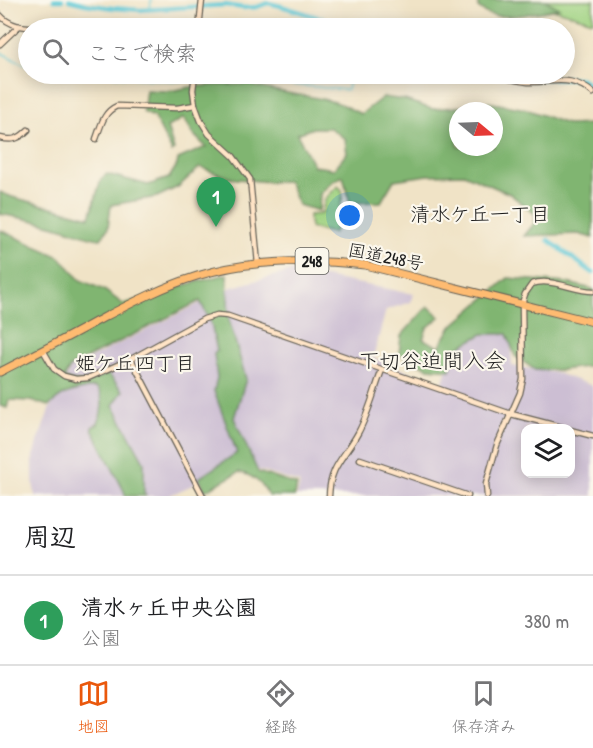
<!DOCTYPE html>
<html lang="ja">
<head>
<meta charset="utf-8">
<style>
  :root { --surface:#fff; --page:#f2f2f2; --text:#202124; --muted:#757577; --line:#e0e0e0; --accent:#ea580c }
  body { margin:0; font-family:"Patrick Hand","Klee One",sans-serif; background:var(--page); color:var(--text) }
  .controls { position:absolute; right:18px; bottom:18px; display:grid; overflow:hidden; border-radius:12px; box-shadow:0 3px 15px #0003 }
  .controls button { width:54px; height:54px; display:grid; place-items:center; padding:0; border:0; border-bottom:2px solid var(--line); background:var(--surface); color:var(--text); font:30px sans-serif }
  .compass { position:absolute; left:449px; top:102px; width:54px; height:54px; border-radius:50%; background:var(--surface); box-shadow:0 3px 15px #0003; rotate:109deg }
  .you { position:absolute; left:350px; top:216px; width:21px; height:21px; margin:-15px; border:4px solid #fff; border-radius:50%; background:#1a73e8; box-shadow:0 0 0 9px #1a73e833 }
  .badge { display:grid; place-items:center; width:39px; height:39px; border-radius:50%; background:var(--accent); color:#fff; font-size:20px; font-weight:700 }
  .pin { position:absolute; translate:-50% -50px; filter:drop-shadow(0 2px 3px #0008) }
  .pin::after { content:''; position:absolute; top:32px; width:21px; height:18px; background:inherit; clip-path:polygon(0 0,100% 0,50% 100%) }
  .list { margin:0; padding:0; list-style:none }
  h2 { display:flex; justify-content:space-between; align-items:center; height:78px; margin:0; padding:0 24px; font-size:26px }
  h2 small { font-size:20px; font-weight:400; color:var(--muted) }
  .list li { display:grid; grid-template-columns:39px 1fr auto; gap:18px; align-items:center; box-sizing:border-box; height:90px; padding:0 24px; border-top:2px solid var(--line) }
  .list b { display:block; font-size:22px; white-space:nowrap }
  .list p { margin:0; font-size:20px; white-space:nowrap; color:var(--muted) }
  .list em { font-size:20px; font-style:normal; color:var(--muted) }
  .icon { flex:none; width:33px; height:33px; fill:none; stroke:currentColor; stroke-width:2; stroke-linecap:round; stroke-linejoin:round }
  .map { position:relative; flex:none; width:593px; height:496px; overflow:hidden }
  .search { position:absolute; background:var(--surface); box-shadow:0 3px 15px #0003; left:18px; right:18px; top:18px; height:66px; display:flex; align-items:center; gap:15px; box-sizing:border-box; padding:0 21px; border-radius:33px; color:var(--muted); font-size:22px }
  .sheet { height:168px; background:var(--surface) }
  nav { display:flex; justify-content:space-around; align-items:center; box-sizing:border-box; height:84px; border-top:2px solid var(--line); background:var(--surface); font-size:16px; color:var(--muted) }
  nav a { display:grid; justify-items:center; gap:3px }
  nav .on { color:var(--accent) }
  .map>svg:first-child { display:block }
  .industrial { fill:#ccbed3; fill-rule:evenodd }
  .green { fill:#a1d383; stroke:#5e7850; stroke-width:1.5 }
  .forest { fill:#80b571; stroke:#4e6846; stroke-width:1.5; fill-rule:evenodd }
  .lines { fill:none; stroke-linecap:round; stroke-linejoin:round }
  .stream { stroke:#5dc8d6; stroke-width:1.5 }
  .river { stroke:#5dc8d6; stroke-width:4.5 }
  .secondary-casing { stroke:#666258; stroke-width:7 }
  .highway-casing { stroke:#666258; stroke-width:9 }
  .secondary { stroke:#ffe4c6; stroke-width:4.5 }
  .highway { stroke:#febb71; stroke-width:7 }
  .labels { text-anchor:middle; stroke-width:4.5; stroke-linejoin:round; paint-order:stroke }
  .shield { fill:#fbf7ec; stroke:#5f5e5a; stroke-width:1.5 }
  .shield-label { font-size:16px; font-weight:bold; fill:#1c1c1c }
  .street-label { font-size:18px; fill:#1c1c1c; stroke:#fbf7ec }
  .neighbourhood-label { font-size:20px; fill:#1c1c1c; stroke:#fbf7ec }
  .quarter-label { font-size:21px; fill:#1c1c1c; stroke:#fbf7ec }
</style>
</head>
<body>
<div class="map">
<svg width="593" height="496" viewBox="0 0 593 496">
  <rect width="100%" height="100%" fill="#fbf7ec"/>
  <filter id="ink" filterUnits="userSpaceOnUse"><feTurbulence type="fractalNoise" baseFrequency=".0167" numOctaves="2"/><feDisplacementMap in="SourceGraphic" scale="12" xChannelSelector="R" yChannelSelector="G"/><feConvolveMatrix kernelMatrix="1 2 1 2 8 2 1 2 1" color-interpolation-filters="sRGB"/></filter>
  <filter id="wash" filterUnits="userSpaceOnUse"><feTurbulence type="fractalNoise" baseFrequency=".008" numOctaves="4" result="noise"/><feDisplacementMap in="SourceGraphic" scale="24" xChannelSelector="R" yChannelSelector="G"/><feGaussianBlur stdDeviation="1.35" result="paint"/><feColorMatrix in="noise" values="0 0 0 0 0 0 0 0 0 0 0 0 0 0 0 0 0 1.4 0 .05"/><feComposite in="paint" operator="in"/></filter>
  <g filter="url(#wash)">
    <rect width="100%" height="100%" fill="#f0e3c6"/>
    <path class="industrial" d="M293,271l121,23 -3,8 -25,8 -13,48 69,27 17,-55 50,-12 3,48 45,7 36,13v110h-296l3,-13 -61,-19 -71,32h-133l-2,-15v-25l16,-46 22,-42 161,-81zM526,428h44v46h-44z"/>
    <g class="green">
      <polygon points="484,0 593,0 593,21 556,10 505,12"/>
      <polygon points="338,186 342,190 343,195 334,232 333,233 310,228 309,215 322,214 325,199"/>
    </g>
    <g class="forest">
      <path d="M479,0h66l14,8c-17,4 -59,13 -73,5 -3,-1 -6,-4 -8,-5z"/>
      <path d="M248,84c27,9 56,10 83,17 11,2 21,9 30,13l22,-17 22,3 27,9 38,-3 17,-4 39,7 43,16 24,-1v114l-15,-4 -54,2 10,-12 1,-10 -25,-20 -46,-20 -36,1 -34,5 -13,22 -31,1 -7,-27 -10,5 -13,13 -1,17 -21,-6 -10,-24 -19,1 -41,-4 -28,-11 -22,20 -21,10 -46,8 -3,23 -7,11c-12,-1 -20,-5 -32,-9 -22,-7 -46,-12 -69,-16v-22l12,5 78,20 11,-38 6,-5 41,11 21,-7 8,-13 1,-6 28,-12 -12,-12 -10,-17 -17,9 7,23 -2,2 -18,-35 -11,-5 3,-22 23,1 28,-5zM458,111h36v36h-36zM313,128h17l15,11 2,14 -13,16 -20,-3 -17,-32z"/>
      <path d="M0,230l60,27 20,23 24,10 19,14 33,-9 29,-10 42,-11 2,46 17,59 -12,39 24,54 39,13 -2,11h-26c-6,-12 -17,-21 -30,-24l-34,19 -6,-13 38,-25 -23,-62 3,-13 -3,-24 3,-3 -6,-28 -11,-22 -129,65 -7,12c16,7 29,2 44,-4l15,17 -10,14 31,57v30l2,4h-21l-1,-5 -32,-62v-2l6,-3c3,-9 8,-29 -2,-36 -3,-2 -27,4 -32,7 -5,2 -10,7 -15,11l-18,-5 -22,-1 -2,8 -7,-2z"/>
      <polygon points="508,278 567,283 593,289 593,366 561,370 535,370 515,356 507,334 483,334 455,349 450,370 428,368 399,354 401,336 428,306 440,317 427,328 423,339 439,347 451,327"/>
    </g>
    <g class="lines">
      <g class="stream">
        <polyline points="150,10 151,0"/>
        <polyline points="0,52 19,62 28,66"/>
        <polyline points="93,74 179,81 246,77 276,81 285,84 347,90 350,74"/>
      </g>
      <g class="river">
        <polyline points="54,0 62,0"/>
        <polyline points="69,0 85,4 113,8 140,10 226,5 243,8 257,7 268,3 281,6 353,28"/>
        <polyline points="522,74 533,79 573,78 582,79 593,87"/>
        <polyline points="548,240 593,273"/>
      </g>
    </g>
  </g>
  <g filter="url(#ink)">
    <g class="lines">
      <g class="secondary-casing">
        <g id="secondary">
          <path d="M0,15c11,13 28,12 43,13"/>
          <polyline points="199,28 202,0"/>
          <polyline points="0,44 19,26"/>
          <polyline points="195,74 193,90 195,105 201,121 209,134 233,156 250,179 258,264"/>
          <path d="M490,74c13,3 26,7 38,8 27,1 42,-8 65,11"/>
          <path d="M0,138c13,3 19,1 28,-8"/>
          <path d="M96,139c5,-13 7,-27 21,-33l60,2 18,-3"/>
          <polyline points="43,350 54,369 64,376 76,379 88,378 131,359 204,319 217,315 228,316 511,414 565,428"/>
          <polyline points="131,359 203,496"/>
          <polyline points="570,430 593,436"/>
          <polyline points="360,459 468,496"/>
          <path d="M329,496c1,-31 16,-39 29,-63 11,-20 16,-42 24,-63"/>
          <path d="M487,496l-1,-12 11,-39 23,-52 3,-14 -1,-75 3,-10 7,-10c19,-7 41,7 61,7"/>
        </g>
      </g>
      <g class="highway-casing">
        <path id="highway" d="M0,372c33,-17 65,-33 97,-51 33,-17 65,-34 100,-45 55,-17 112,-17 168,-11l228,57"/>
      </g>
      <use href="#secondary" class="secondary"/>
      <use href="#highway" class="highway"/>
    </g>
  </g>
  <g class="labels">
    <rect class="shield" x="295.5" y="248" width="33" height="26" rx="4.5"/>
    <g class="shield-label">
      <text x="312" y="267">248</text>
    </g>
    <g class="street-label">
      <text transform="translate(386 257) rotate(11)" y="6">国道248号</text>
    </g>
    <g class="neighbourhood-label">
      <text x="480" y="221">清水ケ丘一丁目</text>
      <text x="135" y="370">姫ケ丘四丁目</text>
    </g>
    <g class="quarter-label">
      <text x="432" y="368">下切谷迫間入会</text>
    </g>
  </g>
</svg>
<div class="controls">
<button><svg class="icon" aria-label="layers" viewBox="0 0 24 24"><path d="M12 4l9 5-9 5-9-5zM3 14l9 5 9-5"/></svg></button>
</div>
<svg class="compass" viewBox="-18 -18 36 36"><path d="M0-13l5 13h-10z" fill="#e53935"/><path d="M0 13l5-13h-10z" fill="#757577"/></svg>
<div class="you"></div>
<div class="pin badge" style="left:216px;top:227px;background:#2e9e5b">1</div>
<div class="search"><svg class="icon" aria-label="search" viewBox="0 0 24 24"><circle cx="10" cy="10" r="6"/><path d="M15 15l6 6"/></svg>ここで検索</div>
</div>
<section class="sheet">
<h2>周辺<small></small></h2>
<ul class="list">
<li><span class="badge" style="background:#2e9e5b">1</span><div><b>清水ヶ丘中央公園</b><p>公園</p></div><em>380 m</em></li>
</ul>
</section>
<nav>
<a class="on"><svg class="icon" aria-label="map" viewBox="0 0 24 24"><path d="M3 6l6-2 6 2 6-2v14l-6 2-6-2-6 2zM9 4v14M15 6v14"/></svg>地図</a>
<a><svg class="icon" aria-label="directions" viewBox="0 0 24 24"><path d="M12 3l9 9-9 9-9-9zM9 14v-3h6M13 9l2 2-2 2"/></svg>経路</a>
<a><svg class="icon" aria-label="saved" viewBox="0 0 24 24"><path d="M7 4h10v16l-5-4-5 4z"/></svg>保存済み</a>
</nav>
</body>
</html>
